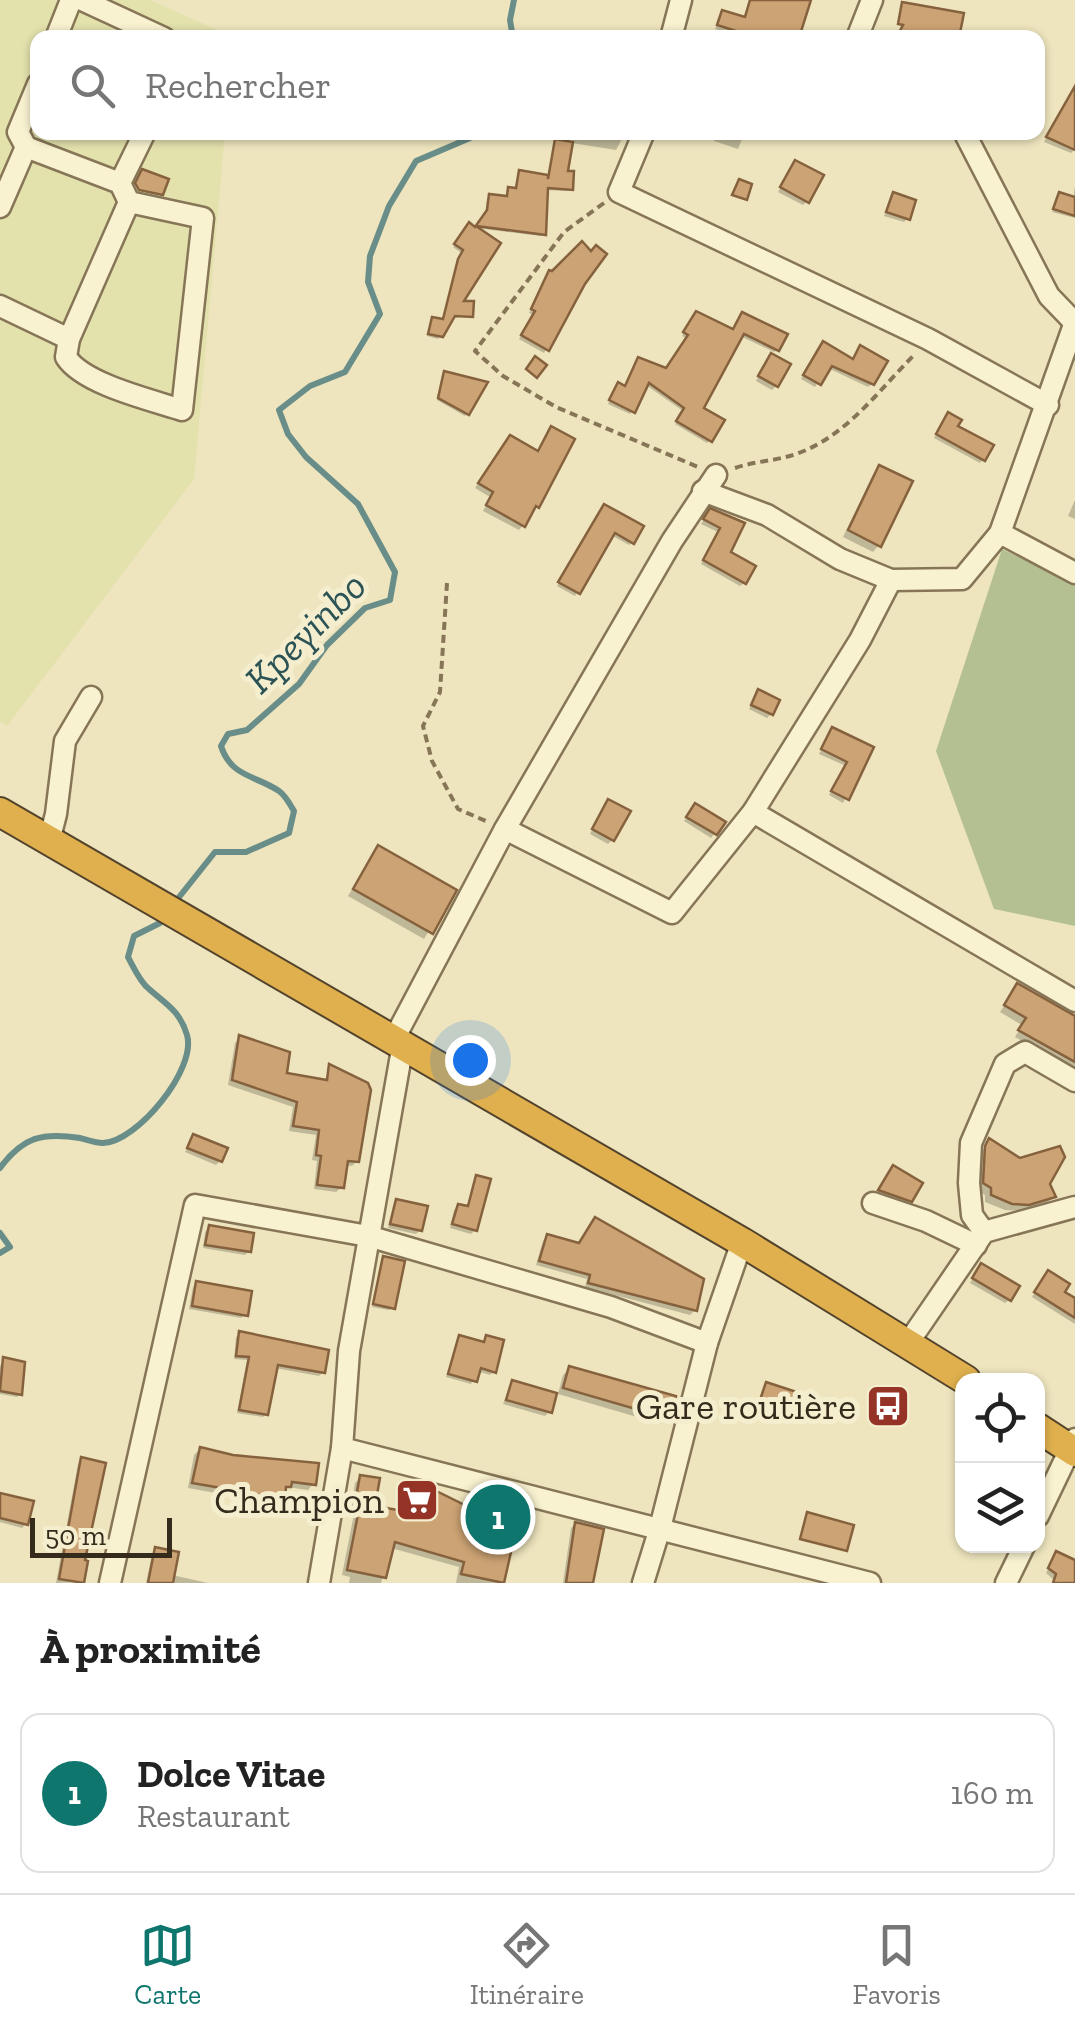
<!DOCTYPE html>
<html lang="fr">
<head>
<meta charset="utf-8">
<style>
  :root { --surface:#fff; --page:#f2f2f2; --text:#222; --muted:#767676; --line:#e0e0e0; --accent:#0f766e }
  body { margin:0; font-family:"Zilla Slab",serif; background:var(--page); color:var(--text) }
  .controls { position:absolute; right:30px; bottom:30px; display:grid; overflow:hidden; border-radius:20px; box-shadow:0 2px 8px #0004 }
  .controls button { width:90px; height:90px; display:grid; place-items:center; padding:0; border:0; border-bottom:2px solid var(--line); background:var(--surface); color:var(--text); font:50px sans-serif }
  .scale { position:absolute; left:30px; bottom:25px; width:142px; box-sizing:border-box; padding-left:10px; border:5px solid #352b1c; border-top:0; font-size:28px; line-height:35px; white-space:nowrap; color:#352b1c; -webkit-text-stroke:8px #f5eece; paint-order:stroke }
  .you { position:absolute; left:470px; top:1060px; width:35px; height:35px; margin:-25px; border:8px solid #fff; border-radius:50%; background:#1a73e8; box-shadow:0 0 0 15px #1a73e833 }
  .badge { display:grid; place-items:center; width:65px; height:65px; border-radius:50%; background:var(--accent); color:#fff; font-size:32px; font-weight:700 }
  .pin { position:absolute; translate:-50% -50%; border:5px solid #fff; box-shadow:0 2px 10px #0006 }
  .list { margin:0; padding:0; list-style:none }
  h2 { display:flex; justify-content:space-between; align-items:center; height:130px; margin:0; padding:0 40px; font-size:42px }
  h2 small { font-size:32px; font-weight:400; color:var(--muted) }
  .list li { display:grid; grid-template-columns:65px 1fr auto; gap:30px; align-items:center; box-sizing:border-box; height:160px; margin:0 20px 20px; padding:0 20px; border:2px solid var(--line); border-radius:20px }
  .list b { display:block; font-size:38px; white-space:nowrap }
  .list p { margin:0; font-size:32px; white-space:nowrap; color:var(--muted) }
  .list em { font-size:32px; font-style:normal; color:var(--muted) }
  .icon { flex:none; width:55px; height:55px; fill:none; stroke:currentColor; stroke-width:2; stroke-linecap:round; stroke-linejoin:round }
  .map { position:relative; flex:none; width:1075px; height:1583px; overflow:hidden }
  .search { position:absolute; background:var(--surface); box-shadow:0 2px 8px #0004; left:30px; right:30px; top:30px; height:110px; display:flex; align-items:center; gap:25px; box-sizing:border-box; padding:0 35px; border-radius:20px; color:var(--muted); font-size:38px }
  .sheet { height:310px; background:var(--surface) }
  nav { display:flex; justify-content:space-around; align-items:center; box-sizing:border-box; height:140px; border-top:2px solid var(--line); background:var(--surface); font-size:28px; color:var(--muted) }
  nav a { display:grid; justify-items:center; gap:5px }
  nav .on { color:var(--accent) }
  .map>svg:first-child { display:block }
  .farmland { fill:#e3e1ac }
  .cemetery { fill:#b5c092 }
  .shadow { fill:#0003 }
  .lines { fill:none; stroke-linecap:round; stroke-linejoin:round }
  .stream { stroke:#698d88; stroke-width:6 }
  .building { fill:#cca374; stroke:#85623d; stroke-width:2.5 }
  .minor-casing { stroke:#867657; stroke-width:25 }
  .highway-casing { stroke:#53432c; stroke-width:32 }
  .path { stroke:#867657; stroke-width:4; stroke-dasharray:8 5; stroke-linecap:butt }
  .minor { stroke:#f9f2d1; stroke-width:20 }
  .highway { stroke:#dfb04d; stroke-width:28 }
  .labels { text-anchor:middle; stroke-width:10; stroke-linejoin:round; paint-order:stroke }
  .poi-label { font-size:38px; fill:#352b1c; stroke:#f5eece; text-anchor:end }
  .water-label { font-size:40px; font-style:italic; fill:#2b5355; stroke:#f5eece }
</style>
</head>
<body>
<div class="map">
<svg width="1075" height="1583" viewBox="0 0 1075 1583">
  <rect width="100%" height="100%" fill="#eee5be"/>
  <polygon class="farmland" points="0,0 150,0 233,37 38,38 38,132 225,133 194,479 7,726 0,721"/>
  <polygon class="cemetery" points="1002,549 1075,584 1075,926 994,909 936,751"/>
  <g class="shadow">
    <polygon points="749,0 809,0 798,38 743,38 715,29 723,13 743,19"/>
    <polygon points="1064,107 1075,107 1075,149 1071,153 1044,142"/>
    <polygon points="574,132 607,132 624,135 616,150 572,143"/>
    <polygon points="716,132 745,132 738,149 714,141"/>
    <polygon points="556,141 570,189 567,191 545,190 543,234 541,236 476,228 485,215 487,199 490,196 506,198 509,189 515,190 520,172 547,177"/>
    <polygon points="792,166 807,201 803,205 778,192"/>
    <polygon points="1075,186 1075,218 1052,212 1059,195 1073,199"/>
    <polygon points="893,195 908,218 904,222 884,216"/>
    <polygon points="467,228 460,303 471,316 451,318 438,339 427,336 433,319 442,321 456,264 463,254 453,247"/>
    <polygon points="546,277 583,283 544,353 519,339 534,315 529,313"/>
    <polygon points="743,315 777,350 774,352 740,336 700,409 710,440 707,443 675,424 683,411 646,385 630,414 608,404 616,388 625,388 638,359 666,371 688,339 682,336 694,316 733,331"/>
    <polygon points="820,347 852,361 872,384 868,387 828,368 815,387 801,379"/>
    <polygon points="768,360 776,386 772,390 756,381"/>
    <polygon points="445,373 467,413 465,416 437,400"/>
    <polygon points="945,419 983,459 980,463 934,438"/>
    <polygon points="551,429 537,506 523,525 519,530 483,511 490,497 475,488 506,442 536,453"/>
    <polygon points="879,468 879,545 873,552 843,537 873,475"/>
    <polygon points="1075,500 1075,519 1068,516"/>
    <polygon points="602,510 632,542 629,545 611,535 575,596 557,586"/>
    <polygon points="707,515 741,524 728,553 744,583 740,586 701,564 718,532 701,524"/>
    <polygon points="759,692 771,714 767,718 749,709"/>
    <polygon points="829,734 871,748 843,803 829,795 846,766 819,754"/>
    <polygon points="604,806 612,840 608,844 590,834"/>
    <polygon points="692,810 722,823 711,838 684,821"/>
    <polygon points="378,848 454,891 424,939 348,896"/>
    <polygon points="1017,986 1075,1019 1075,1071 1015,1037 1022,1025 1000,1012"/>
    <polygon points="240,1038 284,1075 324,1082 330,1067 357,1161 352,1166 345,1165 342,1187 336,1192 314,1189 317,1161 312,1160 316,1135 289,1131 293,1107 228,1085 235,1043"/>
    <polygon points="193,1137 220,1161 216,1165 185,1152"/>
    <polygon points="990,1141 1047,1184 1053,1197 1047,1203 1021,1211 1005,1210 985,1202 985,1195 977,1190 979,1155"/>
    <polygon points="889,1172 910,1200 906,1204 876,1194"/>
    <polygon points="477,1178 475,1230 471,1234 450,1228 454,1210 458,1206 466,1208"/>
    <polygon points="397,1202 420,1230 416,1234 388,1228 393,1206"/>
    <polygon points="209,1228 249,1251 245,1255 203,1248 205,1232"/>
    <polygon points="547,1237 695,1310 690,1315 585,1287 587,1279 536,1265 543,1241"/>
    <polygon points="384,1258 393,1307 389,1310 372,1307"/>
    <polygon points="978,1270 1009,1300 1005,1303 970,1283"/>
    <polygon points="1044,1278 1075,1301 1075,1324 1032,1297"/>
    <polygon points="197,1284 245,1314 241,1318 189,1309 193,1287"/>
    <polygon points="240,1334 323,1372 319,1376 275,1368 266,1414 263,1417 237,1413 247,1360 234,1359 236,1337"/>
    <polygon points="460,1337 483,1344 487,1338 494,1371 490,1375 477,1371 471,1384 446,1377"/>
    <polygon points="4,1360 20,1394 17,1397 0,1394 0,1366"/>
    <polygon points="570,1368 668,1417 661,1424 558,1394 563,1375"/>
    <polygon points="512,1383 549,1412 545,1416 503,1404"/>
    <polygon points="767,1385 795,1418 791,1422 756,1410"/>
    <polygon points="200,1449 313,1484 308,1490 287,1487 277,1504 188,1488 194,1455"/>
    <polygon points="82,1460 104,1465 82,1582 56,1583 78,1464"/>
    <polygon points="361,1477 372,1508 406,1514 412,1490 417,1484 480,1515 487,1503 518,1510 500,1583 456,1583 459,1567 391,1548 381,1583 349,1583 350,1577 342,1575 355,1509 351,1508 355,1483"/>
    <polygon points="0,1496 26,1524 22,1528 0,1522"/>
    <polygon points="575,1524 590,1583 563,1583 571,1528"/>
    <polygon points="156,1550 172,1575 208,1583 146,1583 152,1554"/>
    <polygon points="1056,1554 1075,1563 1075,1583 1052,1583 1053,1579 1046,1573"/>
  </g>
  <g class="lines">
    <g class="stream">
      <polyline points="513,38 510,20 514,0"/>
      <path d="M172,906l43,-54h31l43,-19 5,-22c-4,-7 -9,-16 -15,-20 -24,-16 -48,-14 -58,-45l7,-12 19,-4 52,-46 28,-39 38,-37 25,-8 5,-28 -37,-68 -52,-47 -18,-23 -9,-24 31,-24 35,-14 35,-58 -12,-32 2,-26 19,-50 27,-45 68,-29"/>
      <path d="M0,1168c23,-31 42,-36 80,-30 7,2 16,5 23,5 34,-1 94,-74 84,-108 -7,-24 -21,-31 -38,-46 -9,-7 -15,-21 -21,-32l6,-21 26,-13 5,-7"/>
      <polyline points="0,1233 10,1247 0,1253"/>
    </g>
  </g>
  <g class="building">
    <polygon points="750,0 811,0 799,38 758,38 717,25 722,10 745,17"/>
    <polygon points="902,2 964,13 959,38 896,38 903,25 898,24"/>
    <polygon points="1075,86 1075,150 1046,137"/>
    <polygon points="555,139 573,142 568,171 574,171 573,190 548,188 546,235 476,226 501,243 464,301 474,301 473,317 455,316 443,337 428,334 432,317 443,319 458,259 463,250 454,244 469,222 475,227 487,210 489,194 507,196 508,187 516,188 519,170 548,175 548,179"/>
    <polygon points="795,160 824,175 809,203 780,187"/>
    <polygon points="142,169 169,179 163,195 139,190 135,183"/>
    <polygon points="739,179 752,184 747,200 732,195"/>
    <polygon points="893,192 916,200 910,220 886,212"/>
    <polygon points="1059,192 1075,197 1075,216 1053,209"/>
    <polygon points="582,241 591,251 596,245 607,254 585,284 549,351 521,335 535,311 531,309 549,270 552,271"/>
    <polygon points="696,311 733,329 742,312 788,334 779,351 744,334 704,408 725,420 712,442 676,421 684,408 649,383 635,413 609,400 618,382 625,386 638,357 666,368 688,335 683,332"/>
    <polygon points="823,341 853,359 860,345 888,361 874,385 832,366 821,385 803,375"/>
    <polygon points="771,353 791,364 778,387 758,376"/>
    <polygon points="535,356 547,365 537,378 526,369"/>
    <polygon points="444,371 488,382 469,415 438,398"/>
    <polygon points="948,412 962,420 958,426 994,445 985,461 936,434"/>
    <polygon points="551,426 575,439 539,508 536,506 525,527 486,505 493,492 478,483 510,435 538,451"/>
    <polygon points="879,465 913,481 881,547 848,530"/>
    <polygon points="604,504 644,526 634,544 615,533 580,594 558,582"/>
    <polygon points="710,508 745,523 731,552 756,566 746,584 703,560 720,528 703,519"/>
    <polygon points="758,689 780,700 773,715 751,705"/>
    <polygon points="832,727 874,747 849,800 831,791 847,762 821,749"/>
    <polygon points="608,799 631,811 614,841 592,829"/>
    <polygon points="695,803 726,822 717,835 686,817"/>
    <polygon points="378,845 457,890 433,934 353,889"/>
    <polygon points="1017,983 1075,1016 1075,1062 1018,1030 1026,1018 1004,1005"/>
    <polygon points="239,1035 290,1052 287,1073 327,1080 329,1064 368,1083 371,1090 359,1162 348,1161 344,1188 317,1185 321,1156 316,1155 319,1130 293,1126 297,1102 232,1080"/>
    <polygon points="193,1134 228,1148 222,1162 187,1148"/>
    <polygon points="989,1138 1020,1158 1060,1146 1065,1157 1050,1184 1056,1197 1029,1205 1012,1204 991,1195 991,1188 983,1183 985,1146"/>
    <polygon points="893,1165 923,1183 912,1202 878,1190"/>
    <polygon points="476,1175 491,1179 477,1231 452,1224 458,1204 468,1206"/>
    <polygon points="396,1199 428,1206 422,1231 390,1224"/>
    <polygon points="595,1217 704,1279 697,1311 588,1283 590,1275 539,1261 547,1234 579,1243"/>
    <polygon points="209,1225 254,1233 251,1252 205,1245"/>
    <polygon points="383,1256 405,1261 395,1309 373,1304"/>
    <polygon points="981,1263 1020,1286 1011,1301 972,1278"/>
    <polygon points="1048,1270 1070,1284 1065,1292 1075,1298 1075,1318 1034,1292"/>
    <polygon points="196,1281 252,1291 248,1316 192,1306"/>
    <polygon points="239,1331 329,1350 325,1373 278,1365 268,1415 239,1410 249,1357 236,1356"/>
    <polygon points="459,1335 484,1342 486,1335 504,1340 496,1373 481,1368 477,1382 448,1374"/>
    <polygon points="3,1357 25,1362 22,1395 0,1391"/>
    <polygon points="569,1366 676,1396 670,1419 563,1388"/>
    <polygon points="512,1380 557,1393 552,1413 506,1400"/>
    <polygon points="766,1382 806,1395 798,1419 758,1406"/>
    <polygon points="200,1447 233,1455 319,1463 316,1485 292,1482 291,1487 286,1487 285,1499 192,1483"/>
    <polygon points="81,1457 106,1463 85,1560 88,1561 84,1583 59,1579"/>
    <polygon points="360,1475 380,1478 375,1506 409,1512 416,1481 483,1514 486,1500 521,1508 504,1583 461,1574 464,1562 395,1542 386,1578 347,1570 360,1504 355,1503"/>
    <polygon points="0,1493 34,1501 28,1525 0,1518"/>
    <polygon points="807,1512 854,1525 847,1551 800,1539"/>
    <polygon points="575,1522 604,1529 593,1583 566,1583"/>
    <polygon points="155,1547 179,1552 173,1583 148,1583"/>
    <polygon points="1056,1551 1075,1560 1075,1583 1053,1583 1056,1574 1048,1568"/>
  </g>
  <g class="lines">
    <g class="minor-casing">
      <g id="minor">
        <polyline points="82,0 164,38"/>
        <polyline points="56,38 71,0"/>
        <polyline points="671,38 681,0"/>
        <polyline points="857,38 872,0"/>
        <polyline points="38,84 18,132 26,147 120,183 129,202"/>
        <polyline points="644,132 619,192 928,339 1048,405"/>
        <polyline points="964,132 1049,296 1075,323"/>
        <polyline points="120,183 145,132"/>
        <path d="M129,202l74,16 -21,192c-31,-10 -99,-26 -116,-53l3,-18z"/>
        <polyline points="0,207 26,147"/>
        <polyline points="0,306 69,339"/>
        <polyline points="703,491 767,515 840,559 891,580 962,579 1000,533 1075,573"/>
        <polyline points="1000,533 1075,322"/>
        <polyline points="753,812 1075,1001"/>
        <polyline points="505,829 672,913 753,812 860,640 891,580"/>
        <polyline points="49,841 56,814 65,741 91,697"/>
        <polyline points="394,1039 505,829 672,541 716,475"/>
        <polyline points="873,1203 926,1221 976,1245"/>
        <polyline points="984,1232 972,1215 969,1183 971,1143 1005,1064 1025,1052 1075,1081"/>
        <polyline points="908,1343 984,1232 1075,1207"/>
        <polyline points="342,1448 870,1583"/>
        <polyline points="1038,1516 1075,1439"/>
        <polyline points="110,1583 195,1205 368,1236 611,1307 707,1343"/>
        <polyline points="319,1583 342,1448 349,1351 403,1044"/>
        <polyline points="643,1583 660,1528 707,1343 742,1242"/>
        <polyline points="1006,1583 1024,1546"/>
      </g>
    </g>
    <g class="highway-casing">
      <g id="highway">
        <polyline points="0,812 742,1242 966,1380"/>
        <polyline points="1038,1428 1075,1452"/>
      </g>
    </g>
    <g class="path">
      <polyline points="604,203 564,232 475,351 503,376 556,407 698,467"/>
      <path d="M735,468c20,-7 41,-7 61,-14 50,-17 83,-64 119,-100"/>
      <polyline points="447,583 440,692 423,726 432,761 458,809 488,822"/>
    </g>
    <use href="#minor" class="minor"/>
    <use href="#highway" class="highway"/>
  </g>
  <defs>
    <g id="bus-square" transform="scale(2.25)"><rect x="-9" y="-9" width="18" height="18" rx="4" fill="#953327" stroke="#f5eece"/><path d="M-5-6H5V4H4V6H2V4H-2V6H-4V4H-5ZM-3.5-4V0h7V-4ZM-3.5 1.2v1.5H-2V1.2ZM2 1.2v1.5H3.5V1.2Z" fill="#fff"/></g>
    <g id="supermarket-square" transform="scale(2.25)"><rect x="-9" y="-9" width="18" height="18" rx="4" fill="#953327" stroke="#f5eece"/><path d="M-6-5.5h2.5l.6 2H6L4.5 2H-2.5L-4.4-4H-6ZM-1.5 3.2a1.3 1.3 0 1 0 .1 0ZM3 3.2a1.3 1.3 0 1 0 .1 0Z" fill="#fff"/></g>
  </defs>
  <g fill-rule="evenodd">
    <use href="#bus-square" x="888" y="1406"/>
    <use href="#supermarket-square" x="417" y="1500"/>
  </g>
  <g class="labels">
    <g class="poi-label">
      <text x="856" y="1419">Gare routière</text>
      <text x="384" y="1513">Champion</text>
    </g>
    <g class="water-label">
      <text transform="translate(305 632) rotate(-45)" y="14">Kpeyinbo</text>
    </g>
  </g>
</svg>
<div class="controls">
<button><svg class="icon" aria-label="locate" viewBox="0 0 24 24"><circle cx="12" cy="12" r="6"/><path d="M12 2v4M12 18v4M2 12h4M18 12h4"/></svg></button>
<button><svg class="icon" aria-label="layers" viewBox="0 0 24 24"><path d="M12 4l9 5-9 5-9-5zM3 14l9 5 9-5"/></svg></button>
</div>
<div class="scale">50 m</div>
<div class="you"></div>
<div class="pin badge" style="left:498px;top:1517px">1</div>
<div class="search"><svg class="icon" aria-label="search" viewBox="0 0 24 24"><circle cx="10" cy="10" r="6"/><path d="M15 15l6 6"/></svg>Rechercher</div>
</div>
<section class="sheet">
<h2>À proximité<small></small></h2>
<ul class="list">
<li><span class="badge">1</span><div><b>Dolce Vitae</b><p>Restaurant</p></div><em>160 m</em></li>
</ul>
</section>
<nav>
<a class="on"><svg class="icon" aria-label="map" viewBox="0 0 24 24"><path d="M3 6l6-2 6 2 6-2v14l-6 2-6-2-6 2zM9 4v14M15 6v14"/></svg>Carte</a>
<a><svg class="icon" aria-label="directions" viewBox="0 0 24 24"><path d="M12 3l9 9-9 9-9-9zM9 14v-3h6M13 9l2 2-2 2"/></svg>Itinéraire</a>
<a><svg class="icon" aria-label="saved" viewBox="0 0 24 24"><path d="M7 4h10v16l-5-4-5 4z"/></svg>Favoris</a>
</nav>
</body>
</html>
